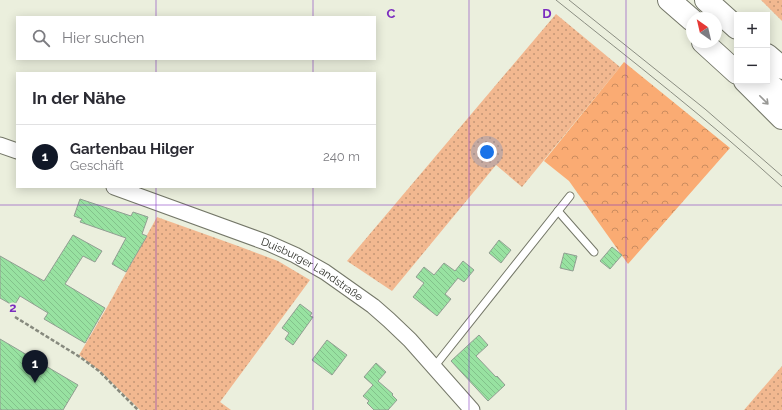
<!DOCTYPE html>
<html lang="de">
<head>
<meta charset="utf-8">
<style>
  :root { --surface:#fff; --page:#f2f2f3; --text:#2b2b33; --muted:#7c7c81; --line:#e1e1e2; --accent:#111827 }
  body { margin:0; font-family:Raleway,sans-serif; background:var(--page); color:var(--text) }
  .controls { position:absolute; right:12px; top:12px; display:grid; overflow:hidden; border-radius:0px; box-shadow:0 2px 10px #0003 }
  .controls button { width:36px; height:36px; display:grid; place-items:center; padding:0; border:0; border-bottom:1px solid var(--line); background:var(--surface); color:var(--text); font:20px sans-serif }
  .compass { position:absolute; left:686px; top:12px; width:36px; height:36px; border-radius:50%; background:var(--surface); box-shadow:0 2px 10px #0003; rotate:326deg }
  .you { position:absolute; left:487px; top:152px; width:14px; height:14px; margin:-10px; border:3px solid #fff; border-radius:50%; background:#1a73e8; box-shadow:0 0 0 6px #1a73e833 }
  .badge { display:grid; place-items:center; width:26px; height:26px; border-radius:50%; background:var(--accent); color:#fff; font-size:13px; font-weight:700 }
  .pin { position:absolute; translate:-50% -33px; filter:drop-shadow(0 1px 2px #0008) }
  .pin::after { content:''; position:absolute; top:21px; width:14px; height:12px; background:inherit; clip-path:polygon(0 0,100% 0,50% 100%) }
  .list { margin:0; padding:0; list-style:none }
  h2 { display:flex; justify-content:space-between; align-items:center; height:52px; margin:0; padding:0 16px; font-size:17px }
  h2 small { font-size:13px; font-weight:400; color:var(--muted) }
  .list li { display:grid; grid-template-columns:26px 1fr auto; gap:12px; align-items:center; box-sizing:border-box; height:64px; padding:0 16px; border-top:1px solid var(--line) }
  .list b { display:block; font-size:15px; white-space:nowrap }
  .list p { margin:0; font-size:13px; white-space:nowrap; color:var(--muted) }
  .list em { font-size:13px; font-style:normal; color:var(--muted) }
  .icon { flex:none; width:22px; height:22px; fill:none; stroke:currentColor; stroke-width:2; stroke-linecap:round; stroke-linejoin:round }
  .map { position:relative; flex:none; width:782px; height:410px; overflow:hidden }
  .search { position:absolute; background:var(--surface); box-shadow:0 2px 10px #0003; left:16px; top:16px; width:360px; height:44px; display:flex; align-items:center; gap:10px; box-sizing:border-box; padding:0 14px; border-radius:0px; color:var(--muted); font-size:15px }
  .panel { position:absolute; background:var(--surface); box-shadow:0 2px 10px #0003; left:16px; top:72px; width:360px; height:116px; border-radius:0px }
  .map>svg:first-child { display:block }
  .grass { fill:url(#grass-dots) }
  .forest { fill:url(#forest-crowns) }
  .building { fill:url(#building-back-hatch); stroke:#919e92 }
  .lines { fill:none; stroke-linecap:round; stroke-linejoin:round }
  .lane-casing { stroke:#747768; stroke-width:9 }
  .street-casing { stroke:#747768; stroke-width:17 }
  .highway-casing { stroke:#747768; stroke-width:24 }
  .path { stroke:#878a7e; stroke-width:2.5; stroke-dasharray:4 2; stroke-linecap:butt }
  .lane { stroke:#fff; stroke-width:7 }
  .street { stroke:#fff; stroke-width:15 }
  .highway { stroke:#fff; stroke-width:22 }
  .tram { stroke:#8b8e82; stroke-width:1 }
  .oneway { stroke:#989895 }
  .grid { fill:none; stroke:#7b2cbf; stroke-width:1; stroke-opacity:0.55 }
  .labels { text-anchor:middle; stroke-width:4; stroke-linejoin:round; paint-order:stroke }
  .street-label { font-size:11px; fill:#30322b; stroke:#ebefdd }
  .grid-label { font-size:13px; text-anchor:middle; font-weight:bold; fill:#7b2cbf; stroke:#ebefdd; stroke-width:4; stroke-linejoin:round; paint-order:stroke }
</style>
</head>
<body>
<div class="map">
<svg width="782" height="410" viewBox="0 0 782 410">
  <defs>
    <pattern id="grass-dots" width="8" height="8" patternUnits="userSpaceOnUse"><rect width="8" height="8" fill="#f2b890"/><path d="M2 2h.1M6 6h.1" fill="none" stroke="#c49676" stroke-width="1.8" stroke-linecap="round"/></pattern>
    <pattern id="forest-crowns" width="20" height="18" patternUnits="userSpaceOnUse"><rect width="20" height="18" fill="#faab73"/><path d="M2 6a3 3 0 1 1 6 0M12 15a3 3 0 1 1 6 0" fill="none" stroke="#cb8c5f"/></pattern>
    <pattern id="building-back-hatch" width="6" height="6" patternUnits="userSpaceOnUse"><rect width="6" height="6" fill="#98e2a1"/><path d="M-1 5l2 2M0 0l6 6M5-1l2 2" fill="none" stroke="#83c28b"/></pattern>
  </defs>
  <rect width="100%" height="100%" fill="#ebefdd"/>
  <g class="grass">
    <polygon points="761,0 782,0 782,21"/>
    <polygon points="556,14 620,67 522,187 496,165 392,291 347,261"/>
    <polygon points="157,217 238,246 278,261 310,280 220,402 231,410 140,410 100,371 79,355 106,309"/>
    <polygon points="782,366 782,410 744,410"/>
  </g>
  <polygon class="forest" points="624,62 730,148 628,264 569,181 544,161"/>
  <g class="building">
    <polygon points="80,199 131,216 133,212 148,217 142,234 147,236 126,272 112,264 126,238 80,222 82,219 74,216"/>
    <polygon points="73,235 102,251 95,262 83,256 65,284 105,308 85,343 44,319 48,313 20,296 14,306 0,298 0,256 44,281"/>
    <polygon points="499,240 511,250 501,263 489,253"/>
    <polygon points="612,247 622,255 610,269 600,261"/>
    <polygon points="564,253 577,256 573,271 560,268"/>
    <polygon points="463,261 474,270 464,282 458,278 445,294 451,299 437,316 413,297 424,283 416,277 424,267 434,275 444,263 455,271"/>
    <polygon points="300,304 312,313 310,316 313,317 293,345 285,339 289,333 282,328"/>
    <polygon points="479,335 488,345 476,356 496,377 497,376 505,385 488,401 451,361"/>
    <polygon points="0,339 78,385 63,410 0,410"/>
    <polygon points="327,340 347,355 332,375 312,360"/>
    <polygon points="376,363 386,372 378,381 393,394 392,395 397,400 388,410 374,410 367,403 369,401 363,396 373,385 364,377"/>
  </g>
  <g class="lines">
    <g class="lane-casing">
      <g id="lane">
        <polyline points="558,211 594,252"/>
        <polyline points="434,367 570,196"/>
      </g>
    </g>
    <g class="street-casing">
      <g id="street">
        <polyline points="0,145 17,151"/>
        <path id="s1" d="M114,187l154,56 27,12 30,17 48,34 16,14 21,20 62,70"/>
      </g>
    </g>
    <g class="highway-casing">
      <g id="highway">
        <polyline points="669,0 692,20"/>
        <polyline points="706,0 737,28"/>
        <polyline points="703,42 737,73"/>
        <polyline points="767,55 782,68"/>
        <polyline points="745,81 782,118"/>
        <polyline points="765,81 782,95"/>
      </g>
    </g>
    <polyline class="path" points="15,317 80,357 99,371 138,410"/>
    <use href="#lane" class="lane"/>
    <use href="#street" class="street"/>
    <use href="#highway" class="highway"/>
    <g class="tram">
      <path d="M556,0c76,61 154,121 226,187"/>
      <polyline points="569,0 705,109 782,176"/>
    </g>
  </g>
  <defs><path id="oneway-shaft" d="M-6 0H5M1.5-3L5.5 0L1.5 3" fill="none" stroke-width="1.6" stroke-linecap="round" stroke-linejoin="round"/></defs>
  <use class="oneway" href="#oneway-shaft" transform="translate(764 100) rotate(45)"/>
  <path class="grid" d="M156,0v17M313,0v17M469,0v410M626,0v410M156,59v14M313,59v14M156,187v223M313,187v223M0,205h782"/>
  <g class="labels">
    <g class="street-label">
      <text dy="4" stroke="none"><textPath href="#s1" startOffset="215">Duisburger Landstraße</textPath></text>
    </g>
  </g>
  <g class="grid-label">
    <text x="391" y="18">C</text>
    <text x="547" y="18">D</text>
    <text x="13" y="312">2</text>
  </g>
</svg>
<div class="controls">
<button>+</button>
<button>−</button>
</div>
<svg class="compass" viewBox="-18 -18 36 36"><path d="M0-13l5 13h-10z" fill="#e53935"/><path d="M0 13l5-13h-10z" fill="#7c7c81"/></svg>
<div class="you"></div>
<div class="pin badge" style="left:35px;top:383px">1</div>
<div class="search"><svg class="icon" aria-label="search" viewBox="0 0 24 24"><circle cx="10" cy="10" r="6"/><path d="M15 15l6 6"/></svg>Hier suchen</div>
<section class="panel">
<h2>In der Nähe<small></small></h2>
<ul class="list">
<li><span class="badge">1</span><div><b>Gartenbau Hilger</b><p>Geschäft</p></div><em>240 m</em></li>
</ul>
</section>
</div>
</body>
</html>
